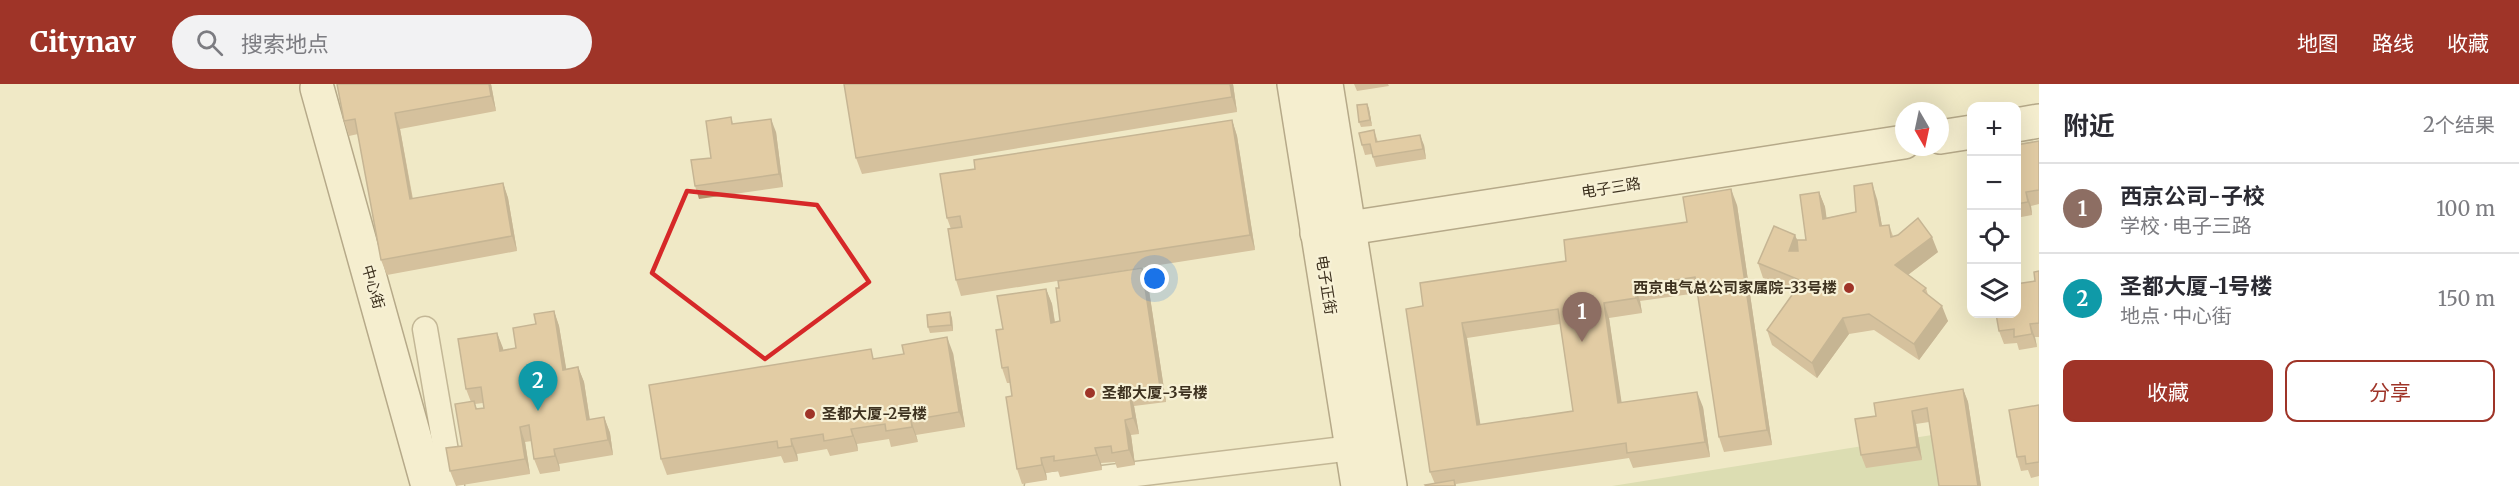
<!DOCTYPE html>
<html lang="zh">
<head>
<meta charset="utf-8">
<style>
  :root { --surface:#fff; --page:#f2f2f3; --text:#2b2b33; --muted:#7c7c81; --line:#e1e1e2; --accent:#9f3428 }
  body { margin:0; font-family:Merriweather,"Noto Sans SC",serif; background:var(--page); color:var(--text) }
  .controls { position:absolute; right:18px; top:18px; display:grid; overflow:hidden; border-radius:12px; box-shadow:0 6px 24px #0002 }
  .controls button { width:54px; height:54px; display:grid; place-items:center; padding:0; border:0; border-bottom:2px solid var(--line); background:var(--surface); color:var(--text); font:30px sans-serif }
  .compass { position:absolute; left:1895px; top:18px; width:54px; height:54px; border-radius:50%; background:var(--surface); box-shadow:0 6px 24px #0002; rotate:171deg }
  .you { position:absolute; left:1155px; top:195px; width:21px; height:21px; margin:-15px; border:4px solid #fff; border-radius:50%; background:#1a73e8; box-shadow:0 0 0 9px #1a73e833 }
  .badge { display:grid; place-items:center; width:39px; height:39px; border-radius:50%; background:var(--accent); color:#fff; font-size:20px; font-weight:700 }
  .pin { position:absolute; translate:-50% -50px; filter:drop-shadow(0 2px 3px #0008) }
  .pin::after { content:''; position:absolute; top:32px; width:21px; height:18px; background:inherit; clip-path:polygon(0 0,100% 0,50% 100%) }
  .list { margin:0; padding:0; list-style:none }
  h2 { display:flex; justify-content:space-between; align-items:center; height:78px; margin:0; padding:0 24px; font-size:26px }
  h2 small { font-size:20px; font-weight:400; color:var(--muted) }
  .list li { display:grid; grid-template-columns:39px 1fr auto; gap:18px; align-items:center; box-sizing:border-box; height:90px; padding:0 24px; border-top:2px solid var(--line) }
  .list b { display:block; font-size:22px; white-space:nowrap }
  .list p { margin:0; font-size:20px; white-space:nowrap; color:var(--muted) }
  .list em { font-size:20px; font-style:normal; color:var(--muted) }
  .actions { display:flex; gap:12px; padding:18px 24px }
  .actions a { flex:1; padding:14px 0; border:2px solid var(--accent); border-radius:12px; text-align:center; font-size:21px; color:var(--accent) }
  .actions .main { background:var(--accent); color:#fff }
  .icon { flex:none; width:33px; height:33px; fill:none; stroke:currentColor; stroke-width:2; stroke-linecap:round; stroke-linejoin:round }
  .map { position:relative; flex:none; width:2039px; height:402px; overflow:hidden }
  header { display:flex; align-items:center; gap:36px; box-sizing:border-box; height:84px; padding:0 30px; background:var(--accent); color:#fff }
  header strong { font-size:28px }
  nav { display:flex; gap:33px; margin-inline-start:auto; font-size:21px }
  .search { width:420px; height:54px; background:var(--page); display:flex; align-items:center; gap:15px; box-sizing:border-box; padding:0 21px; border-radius:33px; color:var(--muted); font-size:22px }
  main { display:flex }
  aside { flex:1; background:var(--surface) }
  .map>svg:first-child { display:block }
  .green { fill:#c3cf99 }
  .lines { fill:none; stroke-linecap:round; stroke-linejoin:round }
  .street-casing { stroke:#8d7b5b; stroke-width:27 }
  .secondary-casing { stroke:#6f5c3e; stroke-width:36 }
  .street { stroke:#faf4da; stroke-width:24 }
  .secondary { stroke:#faf4da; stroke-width:33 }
  .wall { fill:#b3906a; fill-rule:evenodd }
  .shaded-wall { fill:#927656 }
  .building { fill:#d0a87b; stroke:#927656; stroke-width:1.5; fill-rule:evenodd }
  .marked { fill:none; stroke:#d62828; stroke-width:4.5; stroke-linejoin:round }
  .poi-dot { fill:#9f3428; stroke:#f7f1d6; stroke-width:2 }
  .labels { text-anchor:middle; stroke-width:4.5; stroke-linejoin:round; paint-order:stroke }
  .street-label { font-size:15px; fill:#3d311f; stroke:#f7f1d6 }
  .poi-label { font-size:15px; font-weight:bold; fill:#3d311f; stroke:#f7f1d6; text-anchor:start }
</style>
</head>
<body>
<header>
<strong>Citynav</strong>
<div class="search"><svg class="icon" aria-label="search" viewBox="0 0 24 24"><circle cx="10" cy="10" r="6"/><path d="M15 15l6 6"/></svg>搜索地点</div>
<nav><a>地图</a><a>路线</a><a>收藏</a></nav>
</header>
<main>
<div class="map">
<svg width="2039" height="402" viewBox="0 0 2039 402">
  <rect width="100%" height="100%" fill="#f0e9c6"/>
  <polygon class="green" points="1932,351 1940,402 1612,402"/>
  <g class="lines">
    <g class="street-casing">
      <g id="street">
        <polyline points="425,245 452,402"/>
        <polyline points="1037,402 1352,364"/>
      </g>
    </g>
    <g class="secondary-casing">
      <g id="secondary">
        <polyline points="1294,0 1358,402"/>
        <polyline points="1326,0 1390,402"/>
        <polyline points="317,4 428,402"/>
        <polyline points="2016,41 2039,37"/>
        <polyline points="1940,53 1972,48"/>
        <polyline points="1317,149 1904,58"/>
      </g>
    </g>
    <use href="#street" class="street"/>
    <use href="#secondary" class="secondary"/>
  </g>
  <g class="wall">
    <polygon points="491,0 496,27 400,45 413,115 503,99 508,114 517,167 387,191 381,176 358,50 349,52 344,37"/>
    <polygon points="1233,0 1237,28 862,90 856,74"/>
    <polygon points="1354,0 1388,0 1389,2 1357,7"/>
    <polygon points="1367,20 1369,25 1372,42 1361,43 1359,38"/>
    <polygon points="731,33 733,40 776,48 783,103 699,115 695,102 711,74"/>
    <polygon points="1232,36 1237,52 1255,166 961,212 956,196 951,145 947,134 975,85"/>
    <polygon points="1374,46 1378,58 1424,61 1426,75 1376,83 1372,70 1365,71 1362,61"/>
    <polygon points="2039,57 2039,120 2031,122 2032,131 2016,134 2016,61"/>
    <polygon points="1819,108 1825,123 1826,134 1856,128 1877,115 1882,142 1889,141 1893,152 1938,168 1908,191 1926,204 1928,211 1948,237 1919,276 1874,246 1849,250 1817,294 1772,261 1767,246 1795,207 1763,194 1758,179 1795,151 1797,156 1806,156"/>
    <path d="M1737,121l35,240 -48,7 -5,-15 -21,-144 -58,8 2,12 -33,5 12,85 82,4 7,50 -77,11 -4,-10 -173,26v2h-30l9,-2 -5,-12 -7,-166 264,-84zM1560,240l13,87 -93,14 -13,-87z"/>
    <polygon points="1142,184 1148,200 1166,318 1134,322 1139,350 1131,351 1135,381 1117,384 1115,378 1101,379 1102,386 1060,393 1058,387 1046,389 1047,396 1022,400 1017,385 1012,312 1011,299 1007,299 1002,284 1003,245 1046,205 1052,220 1055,238 1060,237"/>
    <polygon points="2039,187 2039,253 2035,253 2037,263 2019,266 2017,259 2004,260 1999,247 2035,197"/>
    <path d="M554,227l5,15 7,43 12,-2 6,15 6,38 14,-3 6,16 3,22 -54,9 1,7 -20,3 -6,-15 -2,-18 -7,1 5,32 -74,12 -6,-15 12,-25 9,-44 -5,-13 31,-56 6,17 13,-2 20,-24zM483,319l1,5 -7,1 -2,-5z"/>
    <polygon points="952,234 953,247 930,249 928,243"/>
    <polygon points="953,269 965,343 916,351 918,358 891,363 889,355 857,360 858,367 830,372 827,365 797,370 798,377 784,379 781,372 667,391 661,375 875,275"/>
    <polygon points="1963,305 1968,318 1981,402 1939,402 1929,338 1916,340 1922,376 1866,384 1861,371 1876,332"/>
    <polygon points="2039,321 2039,392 2031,394 2028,386 2021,387 2017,373"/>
  </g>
  <g class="shaded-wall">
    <polygon points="489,0 491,0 496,27 491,12"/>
    <polygon points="1230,0 1233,0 1237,28 1232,13"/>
    <polygon points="1367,20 1369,25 1372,42 1370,36"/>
    <polygon points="395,29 400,45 415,130 410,115"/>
    <polygon points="771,35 776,48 783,103 779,90"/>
    <polygon points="1232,36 1237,52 1255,166 1250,151"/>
    <polygon points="1420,51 1424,61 1426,75 1423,65"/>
    <polygon points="503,99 508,114 517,167 512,152"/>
    <polygon points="1872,99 1877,115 1885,158 1880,142"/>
    <polygon points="1731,105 1737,121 1772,361 1767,346"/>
    <polygon points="1819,108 1825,123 1829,150 1823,135"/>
    <polygon points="2026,108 2031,122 2032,131 2028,118"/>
    <polygon points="1795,151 1801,166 1789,167"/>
    <polygon points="1932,153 1938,168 1901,196 1895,181"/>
    <polygon points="1142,184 1148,200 1166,318 1160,303"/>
    <polygon points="1635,202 1640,217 1642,229 1636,214"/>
    <polygon points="1046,205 1052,220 1057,254 1051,239"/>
    <polygon points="1604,219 1609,234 1624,334 1618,319"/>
    <polygon points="1942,222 1948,237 1919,276 1914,260"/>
    <polygon points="554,227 559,242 569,301 563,286"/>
    <polygon points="950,228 952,234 953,247 951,241"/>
    <polygon points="1843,234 1849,250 1817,294 1812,279"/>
    <polygon points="1462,239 1467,254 1483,357 1477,341"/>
    <polygon points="2030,240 2035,253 2037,263 2032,250"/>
    <polygon points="497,249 503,264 506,282 500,267"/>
    <polygon points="947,253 953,269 965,343 959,328"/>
    <polygon points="578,283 584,298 592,351 587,336"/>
    <polygon points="1963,305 1968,318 1981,402 1978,402"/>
    <polygon points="1129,307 1134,322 1139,350 1133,334"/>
    <polygon points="1697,308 1703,323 1710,373 1705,358"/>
    <polygon points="1912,327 1916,340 1922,376 1917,363"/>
    <polygon points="604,333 610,349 613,371 608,356"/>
    <polygon points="911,336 916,351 918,358 912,343"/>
    <polygon points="1125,336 1131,351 1135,381 1129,366"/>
    <polygon points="520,343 525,358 530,390 525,375"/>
    <polygon points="851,345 857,360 858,367 853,352"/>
    <polygon points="791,355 797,370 798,377 792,362"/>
    <polygon points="1095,364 1101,379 1102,386 1097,371"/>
    <polygon points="554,365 559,380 560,387 555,372"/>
    <polygon points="1041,374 1046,389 1047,396 1042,381"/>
  </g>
  <g class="building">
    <polygon points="337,0 489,0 491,12 395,29 410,115 503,99 512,152 381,176 355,35 344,37"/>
    <polygon points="844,0 1230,0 1232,13 856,74"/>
    <polygon points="1367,20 1370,36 1359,38 1357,21"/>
    <polygon points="731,33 732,40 771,35 779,90 695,102 691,76 711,74 706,37"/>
    <polygon points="1232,36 1250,151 956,196 948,145 962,143 960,132 947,134 940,90 975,85 974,76"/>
    <polygon points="1374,46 1376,58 1420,51 1423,65 1373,73 1370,60 1362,61 1359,49"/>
    <polygon points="2039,57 2039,106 2026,108 2028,118 2016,120 2016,61"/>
    <polygon points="1872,99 1880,142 1889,141 1891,153 1898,151 1918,134 1932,153 1895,181 1926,204 1923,207 1942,222 1914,260 1869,230 1843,234 1812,279 1767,246 1802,197 1758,179 1774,142 1795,151 1789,167 1798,167 1797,156 1806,156 1800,111 1819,108 1823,135 1856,128 1854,102"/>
    <path d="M1731,105l36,241 -48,7 -24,-160 -60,9 1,12 -32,5 14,100 79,-11 8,50 -78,11 -1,-10 -196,29 -24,-163 17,-3 -3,-23 146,-22 -2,-21 123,-18 -4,-25zM1558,225l15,102 -96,14 -15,-102z"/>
    <polygon points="1142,184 1160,303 1129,307 1133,334 1125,336 1129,366 1112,369 1111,362 1095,364 1097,371 1054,377 1054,372 1041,374 1042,381 1017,385 1006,313 1012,312 1008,283 1002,284 996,246 1003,245 997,212 1046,205 1051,239 1060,237 1056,204 1059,204 1058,197"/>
    <polygon points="2039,187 2039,239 2030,240 2032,250 2014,253 2014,245 1999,247 1996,230 2016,230 2016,200 2035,197 2034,188"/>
    <polygon points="554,227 563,286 578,283 587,336 604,333 608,356 554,365 555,372 534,375 529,341 520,343 525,375 450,387 446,364 462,362 455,320 474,317 476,325 484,324 481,303 466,305 458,255 497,249 500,267 516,264 513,244 536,240 534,230"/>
    <polygon points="950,228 951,241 928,243 927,231"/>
    <polygon points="947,253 959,328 911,336 912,343 886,347 885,340 851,345 853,352 824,357 823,350 791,355 792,362 778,364 777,357 661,375 649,301 871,265 873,275 904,270 902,261"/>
    <polygon points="1963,305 1978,402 1939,402 1927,324 1912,327 1917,363 1861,371 1855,335 1876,332 1874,319"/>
    <polygon points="2039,321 2039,378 2026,380 2025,372 2017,373 2009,326"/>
    <polygon points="1454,396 1455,402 1426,402 1425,401"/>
  </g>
  <path d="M0 0H2039V402H0ZM687,107l130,14 52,77 -104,77 -113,-86z" fill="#f0e9c6" fill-opacity=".55" fill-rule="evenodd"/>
  <path class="marked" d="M687,107l130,14 52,77 -104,77 -113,-86z"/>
  <g class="poi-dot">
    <circle cx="1849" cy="204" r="6"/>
    <circle cx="1090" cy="309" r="6"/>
    <circle cx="810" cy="330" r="6"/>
  </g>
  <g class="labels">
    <g class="street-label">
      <text transform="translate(1611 104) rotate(-9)" y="5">电子三路</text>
      <text transform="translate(1326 201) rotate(81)" y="5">电子正街</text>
      <text transform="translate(373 203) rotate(74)" y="5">中心街</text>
    </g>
    <g class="poi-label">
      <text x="1837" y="209" text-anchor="end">西京电气总公司家属院-33号楼</text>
      <text x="1102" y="314">圣都大厦-3号楼</text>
      <text x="822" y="335">圣都大厦-2号楼</text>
    </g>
  </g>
</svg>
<div class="controls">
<button>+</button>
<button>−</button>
<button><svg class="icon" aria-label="locate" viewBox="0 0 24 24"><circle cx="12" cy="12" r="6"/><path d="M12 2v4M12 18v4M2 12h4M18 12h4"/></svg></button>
<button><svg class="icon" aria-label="layers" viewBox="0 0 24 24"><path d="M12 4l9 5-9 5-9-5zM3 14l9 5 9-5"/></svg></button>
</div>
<svg class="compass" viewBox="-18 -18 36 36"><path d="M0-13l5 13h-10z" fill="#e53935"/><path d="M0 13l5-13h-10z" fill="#7c7c81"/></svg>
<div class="you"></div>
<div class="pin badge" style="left:1582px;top:258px;background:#8d6e63">1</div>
<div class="pin badge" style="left:538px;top:327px;background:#0f9aa8">2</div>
</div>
<aside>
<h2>附近<small>2个结果</small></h2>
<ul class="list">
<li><span class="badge" style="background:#8d6e63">1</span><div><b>西京公司-子校</b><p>学校 · 电子三路</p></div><em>100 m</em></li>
<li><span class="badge" style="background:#0f9aa8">2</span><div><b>圣都大厦-1号楼</b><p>地点 · 中心街</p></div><em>150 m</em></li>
</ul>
<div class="actions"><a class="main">收藏</a><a>分享</a></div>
</aside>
</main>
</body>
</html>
